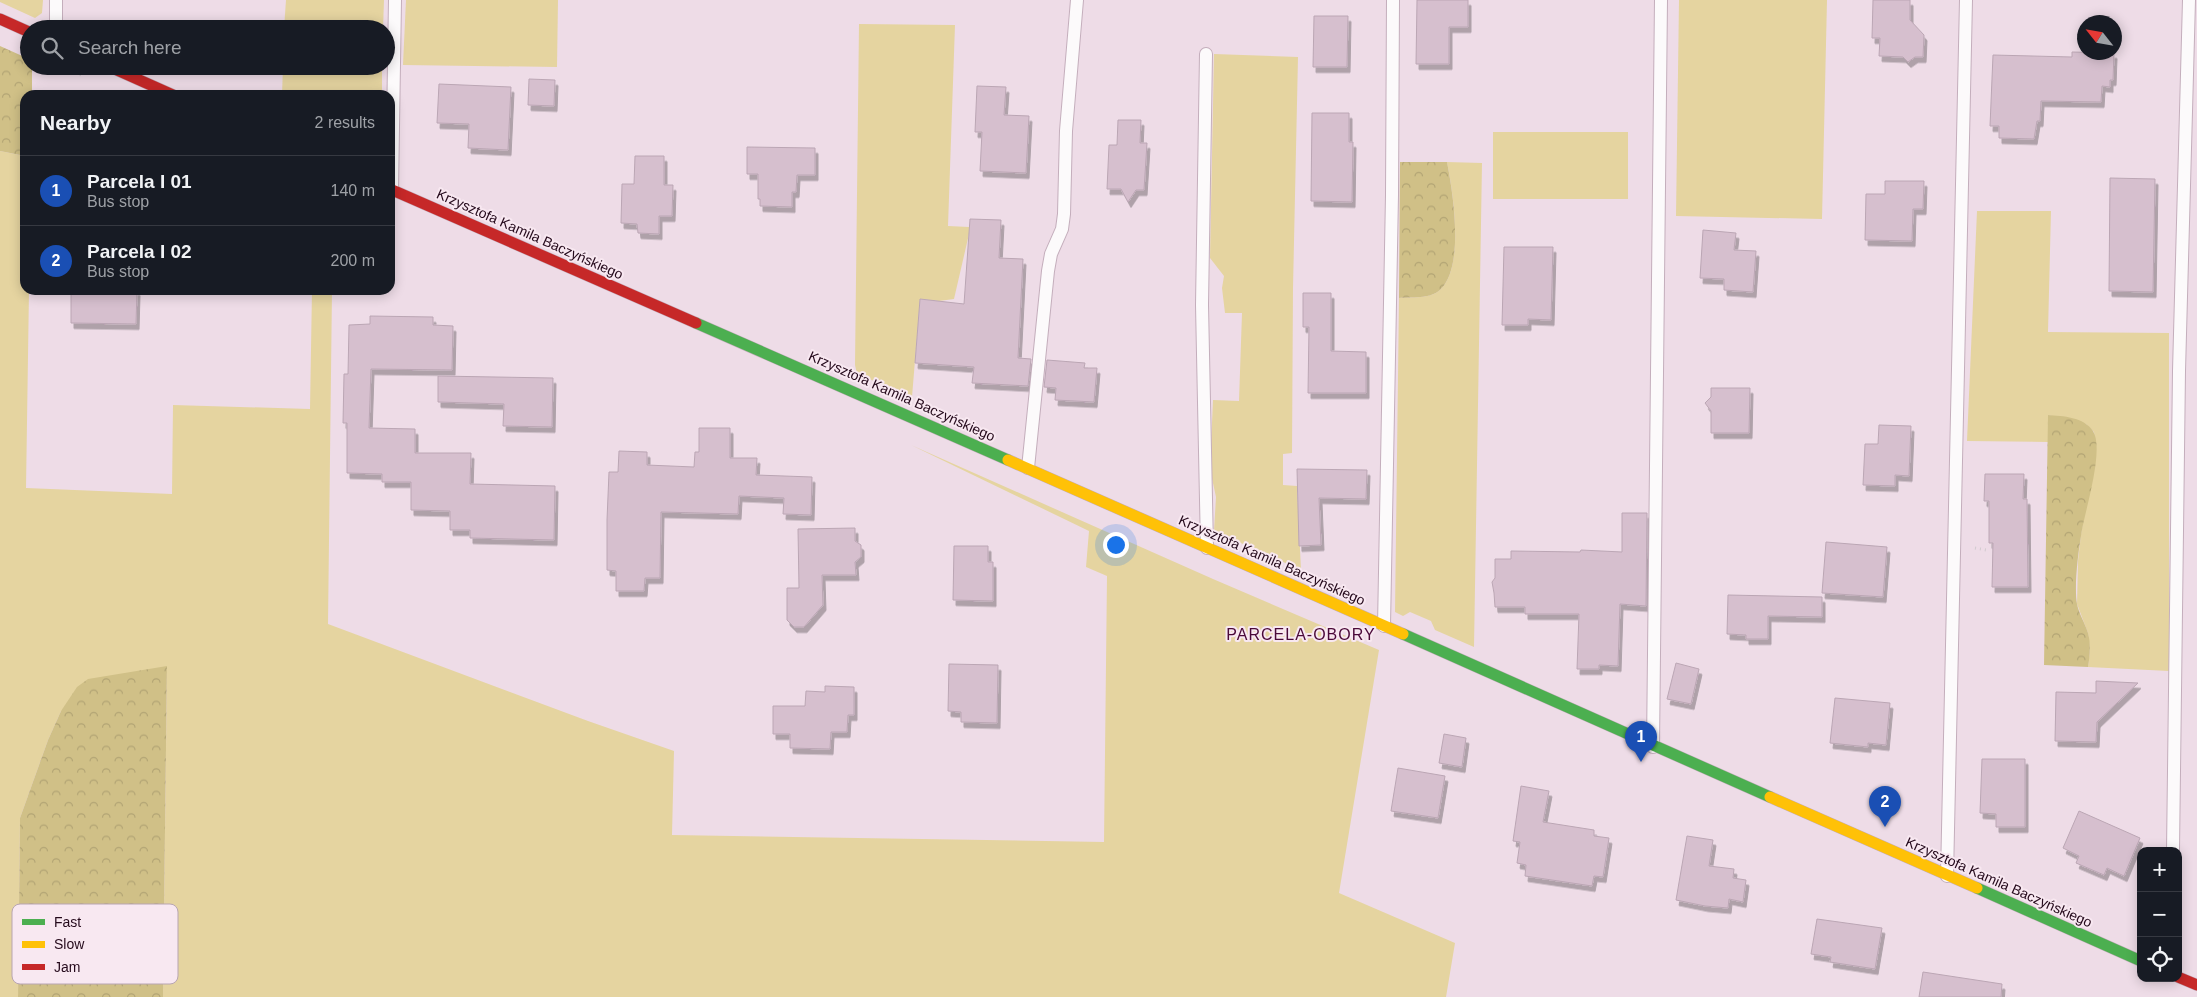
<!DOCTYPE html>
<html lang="en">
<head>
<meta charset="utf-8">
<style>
  :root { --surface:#171b24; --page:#242831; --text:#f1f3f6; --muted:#9ea1a6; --line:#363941; --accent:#ea580c }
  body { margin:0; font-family:Helvetica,sans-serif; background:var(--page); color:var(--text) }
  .controls { position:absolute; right:15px; bottom:15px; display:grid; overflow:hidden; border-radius:10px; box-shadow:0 2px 12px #0003 }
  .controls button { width:45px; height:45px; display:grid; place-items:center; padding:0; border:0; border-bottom:1px solid var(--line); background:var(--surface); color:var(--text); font:25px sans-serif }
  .compass { position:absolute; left:2077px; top:15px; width:45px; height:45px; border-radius:50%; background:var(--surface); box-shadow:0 2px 12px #0003; rotate:301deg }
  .you { position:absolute; left:1115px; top:544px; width:18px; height:18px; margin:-12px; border:4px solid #fff; border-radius:50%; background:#1a73e8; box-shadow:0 0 0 8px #1a73e833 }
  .badge { display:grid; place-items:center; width:32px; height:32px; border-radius:50%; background:var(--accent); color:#fff; font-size:16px; font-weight:700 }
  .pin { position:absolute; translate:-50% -41px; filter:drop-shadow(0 1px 2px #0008) }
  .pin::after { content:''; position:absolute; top:26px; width:18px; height:15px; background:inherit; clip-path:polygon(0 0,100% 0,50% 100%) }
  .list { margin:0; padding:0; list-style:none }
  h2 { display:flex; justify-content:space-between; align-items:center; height:65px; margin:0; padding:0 20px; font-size:21px }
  h2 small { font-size:16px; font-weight:400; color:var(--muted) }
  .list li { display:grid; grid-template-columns:32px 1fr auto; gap:15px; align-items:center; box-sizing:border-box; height:70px; padding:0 20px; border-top:1px solid var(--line) }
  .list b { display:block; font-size:19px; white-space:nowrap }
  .list p { margin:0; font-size:16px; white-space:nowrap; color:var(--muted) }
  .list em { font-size:16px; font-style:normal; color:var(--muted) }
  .icon { flex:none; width:28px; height:28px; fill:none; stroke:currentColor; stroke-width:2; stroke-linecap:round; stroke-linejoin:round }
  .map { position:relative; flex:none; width:2197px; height:997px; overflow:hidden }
  .search { position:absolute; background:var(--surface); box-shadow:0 2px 12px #0003; left:20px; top:20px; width:375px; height:55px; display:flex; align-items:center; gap:12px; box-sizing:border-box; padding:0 18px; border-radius:28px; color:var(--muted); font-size:19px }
  .panel { position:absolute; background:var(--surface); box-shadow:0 2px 12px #0003; left:20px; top:90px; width:375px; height:205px; border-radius:15px }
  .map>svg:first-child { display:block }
  .grass { fill:#e5d4a0 }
  .forest { fill:url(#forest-crowns) }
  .building { fill:#d6bfce; stroke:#bba6b4; filter:url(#shadow) }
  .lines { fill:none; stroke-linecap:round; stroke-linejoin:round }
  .lane-casing { stroke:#c4aebc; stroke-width:14 }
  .fast-casing { stroke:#c4aebc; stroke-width:12 }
  .slow-casing { stroke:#c4aebc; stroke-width:12 }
  .jam-casing { stroke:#c4aebc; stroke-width:12 }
  .path { stroke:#d1cbcf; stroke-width:3; stroke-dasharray:1 4; stroke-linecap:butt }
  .lane { stroke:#fcfafb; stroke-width:12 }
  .fast { stroke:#4caf50; stroke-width:11 }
  .slow { stroke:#ffc107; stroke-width:11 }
  .jam { stroke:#c62828; stroke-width:11 }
  .labels { text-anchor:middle; stroke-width:4; stroke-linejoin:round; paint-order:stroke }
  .street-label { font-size:14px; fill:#24091b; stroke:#f8e8f1 }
  .quarter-label { font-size:16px; letter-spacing:1px; fill:#4a0939; stroke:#f8e8f1 }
  .key { fill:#f8e8f1; stroke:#b8a5b1; stroke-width:1 }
  .key-label { font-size:14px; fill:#24091b }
</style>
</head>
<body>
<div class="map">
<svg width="2197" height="997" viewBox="0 0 2197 997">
  <defs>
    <pattern id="forest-crowns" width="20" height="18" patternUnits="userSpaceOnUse" patternTransform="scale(1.25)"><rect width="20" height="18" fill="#d0c087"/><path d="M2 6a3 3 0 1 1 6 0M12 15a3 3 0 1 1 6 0" fill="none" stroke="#b2a474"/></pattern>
    <filter id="shadow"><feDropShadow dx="3" dy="5.5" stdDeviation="0" flood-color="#0004"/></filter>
  </defs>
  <rect width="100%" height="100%" fill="#eedce7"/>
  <g class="grass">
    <polygon points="0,0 43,0 42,13 35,18 0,2"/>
    <polygon points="286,0 384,0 383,29 284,29"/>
    <polygon points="406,0 558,0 557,67 403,65"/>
    <polygon points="1679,0 1827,0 1822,219 1676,216"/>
    <polygon points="859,24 955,25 948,226 969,227 969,234 954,299 939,301 920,299 912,397 857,374 855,365"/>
    <polygon points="1214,54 1298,57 1293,288 1292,453 1283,454 1283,485 1297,486 1301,570 1214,531 1216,497 1210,469 1213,400 1239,401 1242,313 1225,313 1222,288 1224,276 1210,258"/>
    <polygon points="283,66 382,66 382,95 282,95"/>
    <rect x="1493" y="132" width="135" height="67"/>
    <polygon points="0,151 25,156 25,290 29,290 26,488 172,494 173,405 310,409 312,290 332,290 328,624 588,721 674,751 672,835 1104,842 1107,576 1086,567 1089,531 911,445 1213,579 1379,650 1339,893 1455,943 1446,997 163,997 167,667 61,711 48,740 20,818 18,997 0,997"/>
    <path d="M1447,162l35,1 -8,484 -39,-17 -4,-9 -21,-9 -7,4 -8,-4 4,-314c12,-1 31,1 41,-8 25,-23 13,-98 7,-128z"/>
    <polygon points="1977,211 2051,211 2048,332 2169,333 2169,671 2088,667 2090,650 2088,633 2077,604 2078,561 2081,534 2096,448 2094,432 2086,424 2048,415 2048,442 1967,441"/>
  </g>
  <g class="forest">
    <polygon points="0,46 29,59 29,66 32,66 32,95 25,95 25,156 0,151"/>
    <path d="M1400,162h47c6,31 18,105 -7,128 -10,9 -29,7 -41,8z"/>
    <path d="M2048,415c15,1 36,2 45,16 12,19 -9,82 -12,105 -3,18 -7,51 -4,68 2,10 8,19 11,29 3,12 2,22 0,34l-44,-2z"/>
    <polygon points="167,666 163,997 18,997 20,818 48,740 61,711 77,687 88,679"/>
  </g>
  <g class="building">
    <polygon points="1417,0 1468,0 1468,27 1449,27 1449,64 1416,64"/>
    <polygon points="1873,0 1910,0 1910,20 1924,35 1923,57 1915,57 1908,62 1903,57 1879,56 1880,38 1872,38"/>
    <polygon points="1314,16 1348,16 1347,67 1313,67"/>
    <polygon points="2072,52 2114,53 2113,80 2110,80 2110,87 2102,86 2101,102 2041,101 2040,121 2037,121 2034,139 1999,138 1999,126 1990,126 1993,55 2072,57"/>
    <polygon points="529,79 555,80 554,106 528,105"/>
    <polygon points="439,84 511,87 508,150 468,148 469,124 437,123"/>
    <polygon points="977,86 1006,87 1004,115 1029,116 1026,173 980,171 982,132 975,132"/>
    <polygon points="1312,113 1349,113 1349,142 1353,142 1352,202 1311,201"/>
    <polygon points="1118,120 1141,120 1140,143 1147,143 1144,190 1136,190 1128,202 1121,189 1107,189 1109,145 1117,145"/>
    <polygon points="747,147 815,148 815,175 797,175 796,192 792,192 792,207 760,206 760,199 758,199 758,174 747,174"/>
    <polygon points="635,156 664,156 664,185 673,185 672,216 659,216 659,234 638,233 637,224 621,223 622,184 634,184"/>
    <polygon points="2110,178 2155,179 2153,292 2109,291"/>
    <polygon points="1885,181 1924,181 1923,209 1913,209 1912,241 1865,240 1866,194 1885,194"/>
    <polygon points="970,219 1001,220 999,258 1023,259 1018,358 1031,359 1028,386 972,383 974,367 915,363 920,299 964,304"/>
    <polygon points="1703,230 1736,233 1734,250 1756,251 1753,292 1724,290 1724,279 1700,278"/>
    <polygon points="1504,247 1553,247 1551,320 1528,319 1528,325 1502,325"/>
    <polygon points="71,290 137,290 136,324 71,323"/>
    <polygon points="1303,293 1331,293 1331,351 1366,352 1366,393 1308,393 1309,327 1303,327"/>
    <polygon points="370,316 433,317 433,325 453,326 452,370 371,369 369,428 415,429 415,453 471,453 470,484 555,486 554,540 470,538 470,530 450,530 450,511 411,510 411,482 382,482 382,474 347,473 347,423 343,423 344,374 348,374 349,325 370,324"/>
    <polygon points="1047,360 1085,363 1084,368 1097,368 1094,402 1055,400 1056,388 1044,387"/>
    <polygon points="438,376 553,378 552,427 503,426 504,404 438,402"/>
    <polygon points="1711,388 1750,388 1749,433 1711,433 1711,411 1705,403 1711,397"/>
    <polygon points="1879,425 1911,426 1909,476 1895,475 1895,486 1863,485 1865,444 1878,444"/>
    <polygon points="699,428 730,428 730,458 757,458 756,475 812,477 811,515 783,514 784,498 739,496 738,514 661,512 660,578 645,578 644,591 616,591 616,571 607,570 607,520 609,472 618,472 619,451 647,452 647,465 694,467 695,452 699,452"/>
    <polygon points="1297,469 1367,470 1366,499 1319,498 1321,545 1299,546"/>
    <polygon points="1985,474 2024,474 2023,499 2027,499 2028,587 1992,587 1993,543 1989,543 1989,501 1984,501"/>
    <polygon points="1622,513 1647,513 1646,606 1620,604 1618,666 1599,665 1599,669 1577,669 1579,614 1525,614 1525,607 1495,607 1494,593 1492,582 1495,578 1495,559 1511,559 1511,551 1580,552 1581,550 1622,552"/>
    <polygon points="855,528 855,541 861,545 861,557 855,562 856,575 822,575 823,605 804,627 794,627 787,620 787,588 799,588 798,529"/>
    <polygon points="1826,542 1887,547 1883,597 1822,593"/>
    <polygon points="954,546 988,546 988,562 993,562 993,601 953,600"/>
    <polygon points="1728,595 1822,597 1822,617 1768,616 1768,639 1746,639 1746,635 1727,634"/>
    <polygon points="1676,663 1699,669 1691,704 1667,699"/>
    <polygon points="949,664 998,665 997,723 961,722 961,712 948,711"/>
    <polygon points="2096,681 2138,683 2097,722 2096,742 2055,741 2056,692 2096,693"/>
    <polygon points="825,686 854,687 854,715 848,715 847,732 831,732 830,749 790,748 790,734 773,734 773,706 805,706 806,691 825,692"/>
    <polygon points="1835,698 1890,703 1886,745 1868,743 1868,747 1830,743"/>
    <polygon points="1444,734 1466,738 1462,767 1439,763"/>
    <polygon points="1982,759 2025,759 2025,827 1996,827 1996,814 1980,813"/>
    <polygon points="1398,768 1445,776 1438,818 1391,811"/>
    <polygon points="1521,786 1549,791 1543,822 1594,830 1594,836 1609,838 1603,877 1594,876 1592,886 1525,876 1526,865 1517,863 1520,842 1513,841"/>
    <polygon points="2079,811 2140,838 2124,876 2107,868 2104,875 2076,863 2079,856 2063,848"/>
    <polygon points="1687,836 1713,840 1709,866 1734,869 1733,878 1746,880 1743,902 1729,899 1728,908 1705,906 1676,900"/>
    <polygon points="1817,919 1882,928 1875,969 1830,962 1831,957 1811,954"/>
    <polygon points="1923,972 2002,984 2001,997 1919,997"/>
  </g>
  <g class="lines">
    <g class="lane-casing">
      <g id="lane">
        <polyline points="56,29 56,0"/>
        <polyline points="1206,54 1202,305 1207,548"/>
        <polyline points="392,190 395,0"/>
        <polyline points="1028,468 1048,271 1051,254 1062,229 1064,214 1066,131 1077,0"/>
        <polyline points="1384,626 1392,195 1393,0"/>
        <polyline points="1653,747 1661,0"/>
        <polyline points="2173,851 2179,371 2189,0"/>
        <polyline points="1947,876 1966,0"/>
      </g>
    </g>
    <g class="fast-casing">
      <g id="fast">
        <polyline points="696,323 1008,460"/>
        <polyline points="1403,634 1770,797"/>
        <polyline points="1977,888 2141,961"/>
      </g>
    </g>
    <g class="slow-casing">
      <g id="slow">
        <polyline points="1008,460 1403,634"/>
        <polyline points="1770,797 1977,888"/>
      </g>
    </g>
    <g class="jam-casing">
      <g id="jam">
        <polyline points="0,19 29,32"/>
        <polyline points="108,66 173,95"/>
        <polyline points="390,189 696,323"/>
        <polyline points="2178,977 2197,985"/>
      </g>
    </g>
    <g class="path">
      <polyline points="62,66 81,75"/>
      <polyline points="1975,548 1986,550"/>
    </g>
    <use href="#lane" class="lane"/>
    <use href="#fast" class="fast"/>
    <use href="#slow" class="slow"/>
    <use href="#jam" class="jam"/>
  </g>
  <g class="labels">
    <g class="street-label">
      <text transform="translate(530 234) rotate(24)" y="5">Krzysztofa Kamila Baczyńskiego</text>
      <text transform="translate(902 396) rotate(24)" y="5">Krzysztofa Kamila Baczyńskiego</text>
      <text transform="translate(1272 560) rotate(24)" y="5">Krzysztofa Kamila Baczyńskiego</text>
      <text transform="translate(1999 882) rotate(24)" y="5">Krzysztofa Kamila Baczyńskiego</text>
    </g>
    <g class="quarter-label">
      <text x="1301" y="640">PARCELA-OBORY</text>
    </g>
  </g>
  <rect x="12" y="904" width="166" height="80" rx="8" class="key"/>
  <rect x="22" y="919" width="23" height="6" fill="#4caf50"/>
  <rect x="22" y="941" width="23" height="7" fill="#ffc107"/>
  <rect x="22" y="964" width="23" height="6" fill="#c62828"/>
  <g class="key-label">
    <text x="54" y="927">Fast</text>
    <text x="54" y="949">Slow</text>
    <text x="54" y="972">Jam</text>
  </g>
</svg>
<div class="controls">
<button>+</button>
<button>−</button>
<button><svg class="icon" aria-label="locate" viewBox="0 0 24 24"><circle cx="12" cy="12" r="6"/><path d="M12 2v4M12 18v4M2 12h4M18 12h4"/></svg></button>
</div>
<svg class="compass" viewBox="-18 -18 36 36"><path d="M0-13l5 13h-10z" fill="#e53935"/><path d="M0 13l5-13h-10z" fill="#9ea1a6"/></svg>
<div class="you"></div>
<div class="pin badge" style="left:1641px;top:762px;background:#1a4fb4">1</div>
<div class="pin badge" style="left:1885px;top:827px;background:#1a4fb4">2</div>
<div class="search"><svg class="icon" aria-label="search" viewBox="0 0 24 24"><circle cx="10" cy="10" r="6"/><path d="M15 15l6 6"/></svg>Search here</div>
<section class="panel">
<h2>Nearby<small>2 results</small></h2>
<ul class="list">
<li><span class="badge" style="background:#1a4fb4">1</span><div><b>Parcela I 01</b><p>Bus stop</p></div><em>140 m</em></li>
<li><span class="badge" style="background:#1a4fb4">2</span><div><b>Parcela I 02</b><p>Bus stop</p></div><em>200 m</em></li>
</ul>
</section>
</div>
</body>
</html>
